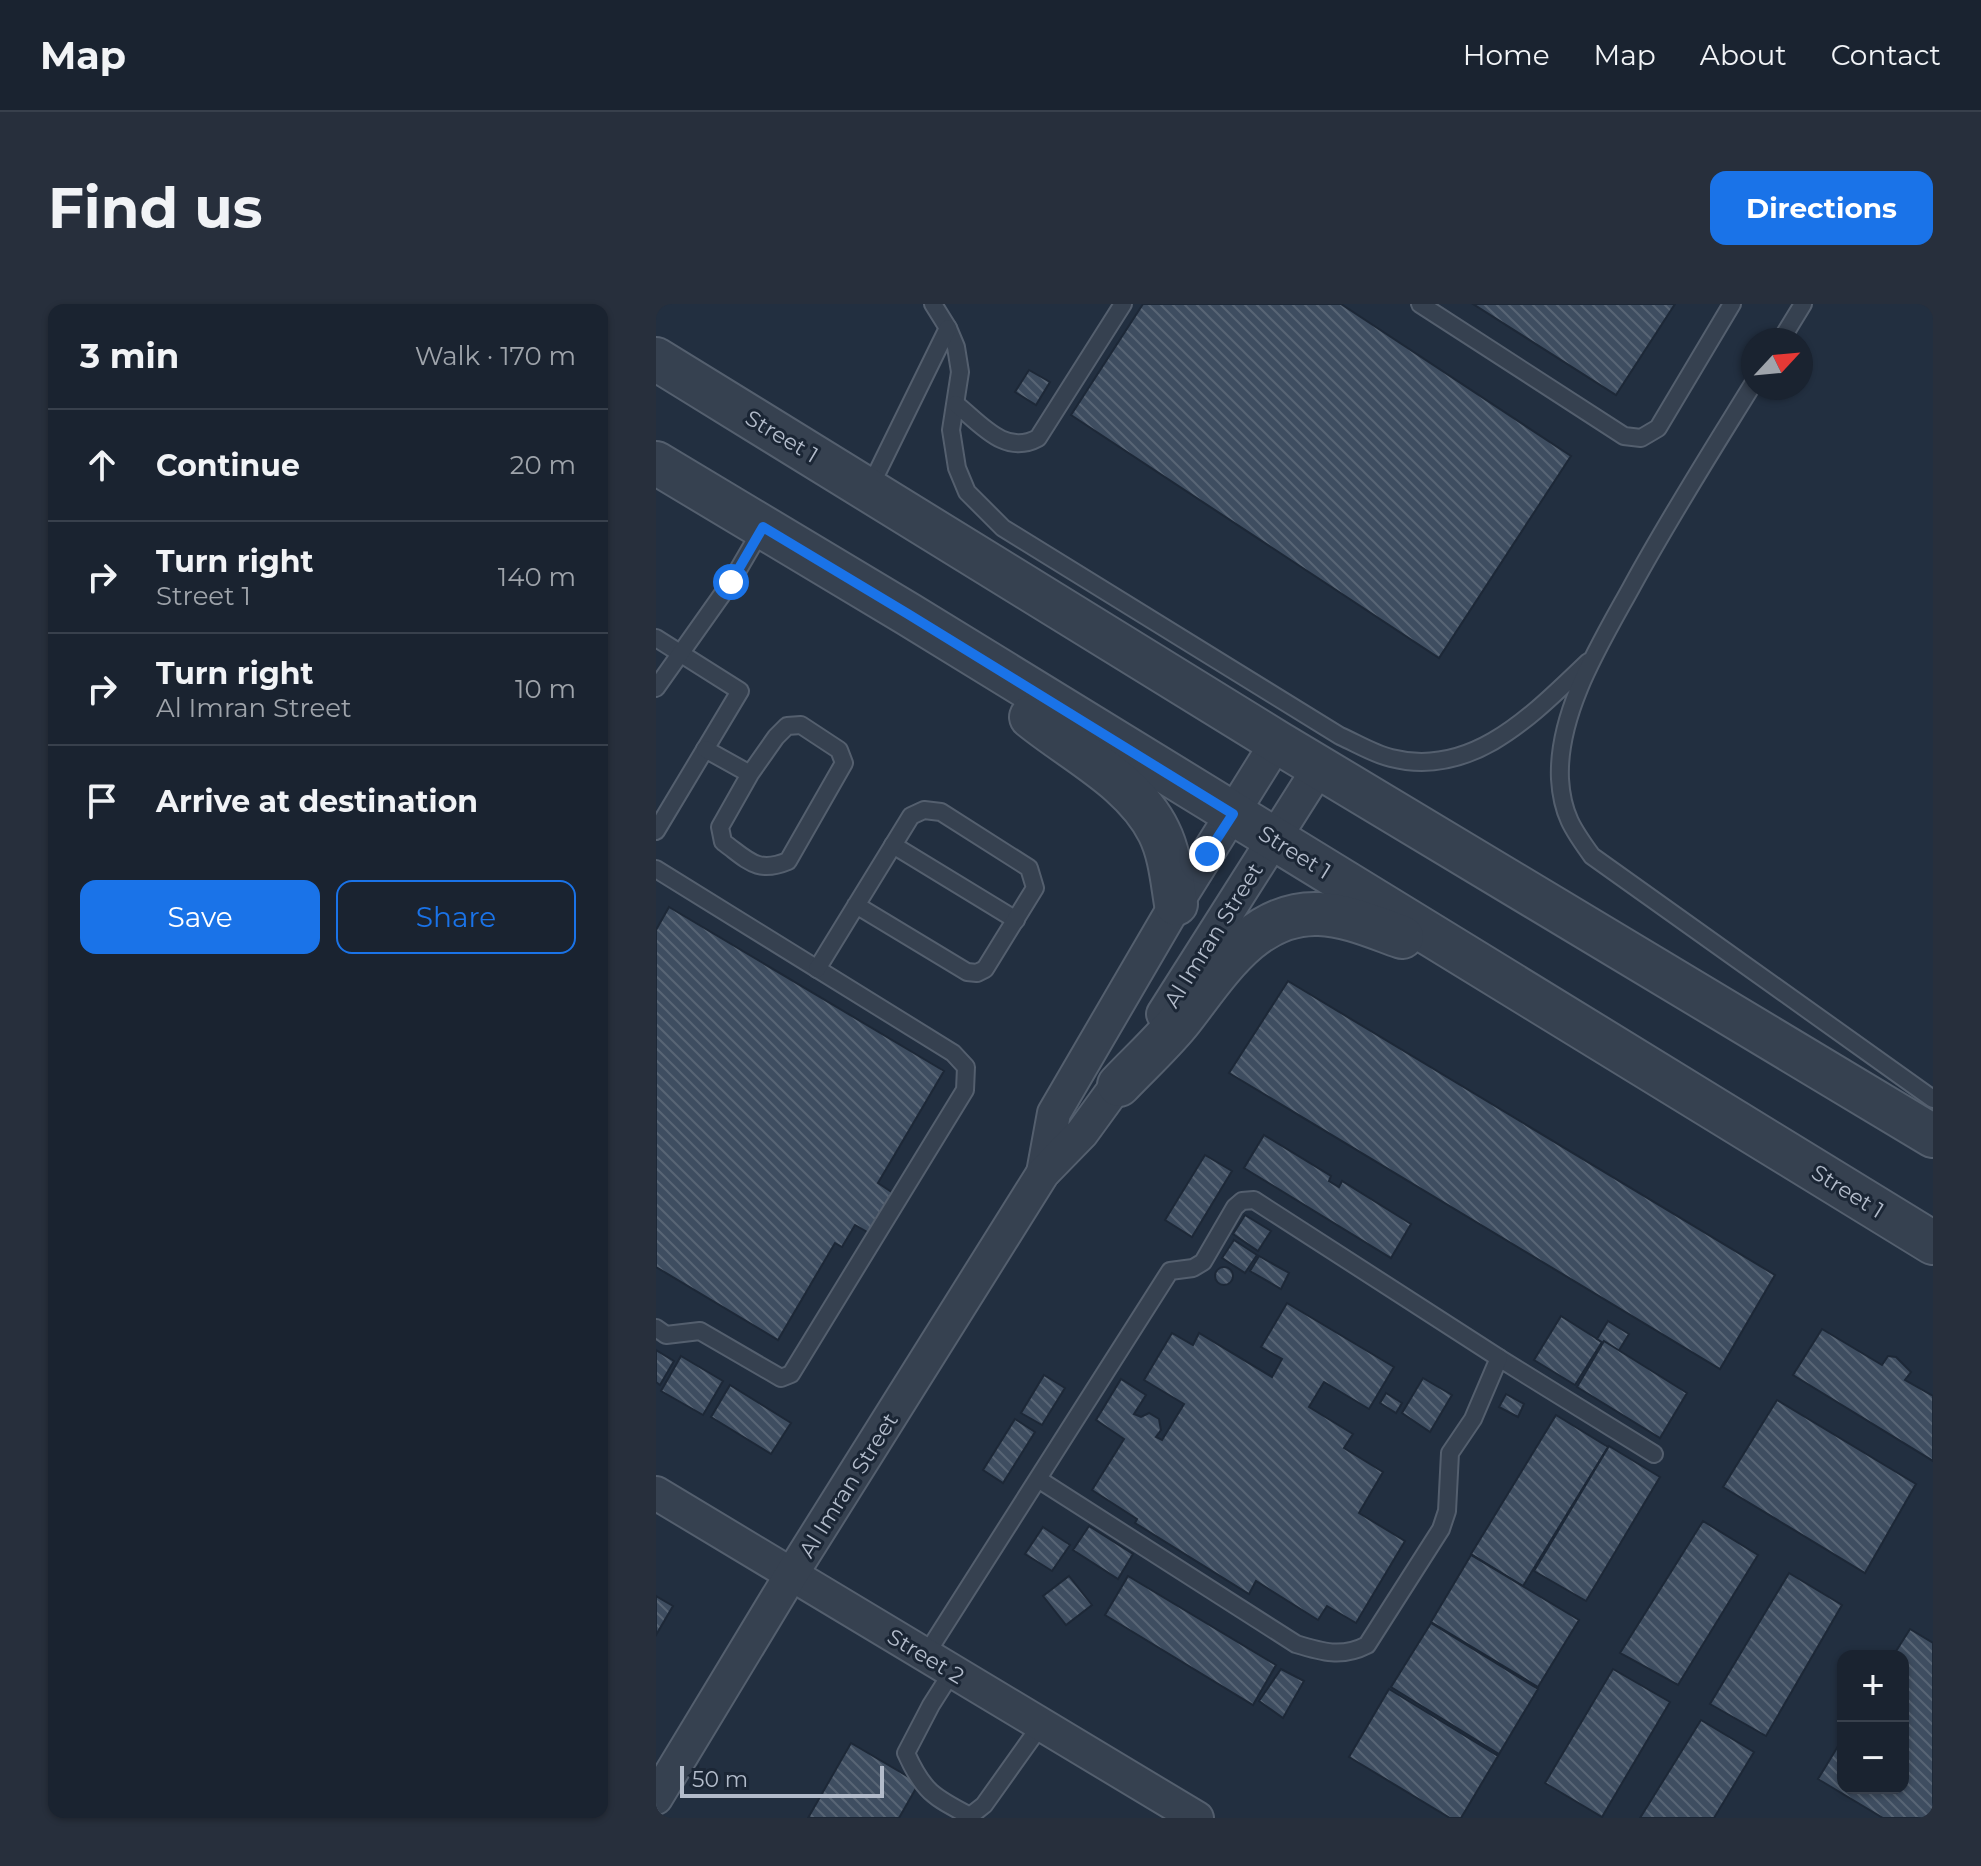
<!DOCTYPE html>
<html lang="en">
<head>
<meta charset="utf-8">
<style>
  :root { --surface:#1a2330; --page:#272f3c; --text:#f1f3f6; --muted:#9fa4ab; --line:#38404c; --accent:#1a73e8 }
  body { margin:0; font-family:Montserrat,sans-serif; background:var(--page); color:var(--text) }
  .controls { position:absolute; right:24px; bottom:24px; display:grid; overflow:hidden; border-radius:16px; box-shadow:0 2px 6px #0004 }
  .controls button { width:72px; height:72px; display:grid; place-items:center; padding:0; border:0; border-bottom:2px solid var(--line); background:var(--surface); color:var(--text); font:40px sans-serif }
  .compass { position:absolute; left:1085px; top:24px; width:72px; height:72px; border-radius:50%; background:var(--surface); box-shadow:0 2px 6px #0004; rotate:64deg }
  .scale { position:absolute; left:24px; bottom:20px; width:204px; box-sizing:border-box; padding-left:8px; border:4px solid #b3bccb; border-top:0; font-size:22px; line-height:28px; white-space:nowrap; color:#b3bccb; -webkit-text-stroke:6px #1b2635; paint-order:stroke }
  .stop { position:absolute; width:24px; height:24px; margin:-18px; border:6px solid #1a73e8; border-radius:50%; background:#fff }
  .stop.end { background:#1a73e8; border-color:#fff; box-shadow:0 2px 8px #0008 }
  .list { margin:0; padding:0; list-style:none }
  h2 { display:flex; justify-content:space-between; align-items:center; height:104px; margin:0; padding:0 32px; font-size:34px }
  h2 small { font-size:26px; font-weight:400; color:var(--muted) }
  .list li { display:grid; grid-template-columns:52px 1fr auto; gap:24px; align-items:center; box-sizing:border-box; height:112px; padding:0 32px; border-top:2px solid var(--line) }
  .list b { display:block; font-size:30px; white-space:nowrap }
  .list p { margin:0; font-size:26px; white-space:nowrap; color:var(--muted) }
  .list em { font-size:26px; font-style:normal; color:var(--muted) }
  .actions { display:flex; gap:16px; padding:24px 32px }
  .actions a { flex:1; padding:18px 0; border:2px solid var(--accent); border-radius:16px; text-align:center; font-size:28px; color:var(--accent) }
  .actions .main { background:var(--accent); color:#fff }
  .icon { flex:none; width:44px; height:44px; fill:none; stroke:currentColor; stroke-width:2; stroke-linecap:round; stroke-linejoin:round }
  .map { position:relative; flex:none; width:1277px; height:1514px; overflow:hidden; border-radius:16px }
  header { display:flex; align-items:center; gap:48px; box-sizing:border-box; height:112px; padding:0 40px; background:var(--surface); border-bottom:2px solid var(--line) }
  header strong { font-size:38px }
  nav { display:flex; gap:44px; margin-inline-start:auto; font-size:28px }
  .intro { display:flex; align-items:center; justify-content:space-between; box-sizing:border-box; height:192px; padding:0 48px }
  h1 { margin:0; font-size:56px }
  .button { padding:20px 36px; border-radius:16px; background:var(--accent); color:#fff; font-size:28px; font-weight:700 }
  main { display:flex; gap:48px; padding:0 48px }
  aside { flex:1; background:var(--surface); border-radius:16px; box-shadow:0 2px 6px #0004 }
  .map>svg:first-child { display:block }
  .building { fill:url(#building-back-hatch); stroke:#1d2837; stroke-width:2 }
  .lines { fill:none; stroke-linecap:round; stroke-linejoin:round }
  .service-casing { stroke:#545f6e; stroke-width:20 }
  .minor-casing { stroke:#545f6e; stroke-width:36 }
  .tertiary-casing { stroke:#545f6e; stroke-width:46 }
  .service { stroke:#364150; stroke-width:16 }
  .minor { stroke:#364150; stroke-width:32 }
  .tertiary { stroke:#364150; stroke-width:42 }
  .route { stroke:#1a73e8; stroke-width:10 }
  .labels { text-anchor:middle; stroke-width:6; stroke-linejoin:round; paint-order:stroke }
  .street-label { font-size:22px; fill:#b3bccb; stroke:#1b2635 }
</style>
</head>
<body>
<header>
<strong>Map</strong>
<nav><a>Home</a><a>Map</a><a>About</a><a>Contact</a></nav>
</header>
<div class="intro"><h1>Find us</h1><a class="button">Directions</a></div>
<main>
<aside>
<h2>3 min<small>Walk · 170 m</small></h2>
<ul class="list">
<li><svg class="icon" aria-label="ahead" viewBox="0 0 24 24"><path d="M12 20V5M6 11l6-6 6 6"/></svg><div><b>Continue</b></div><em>20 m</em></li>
<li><svg class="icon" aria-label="right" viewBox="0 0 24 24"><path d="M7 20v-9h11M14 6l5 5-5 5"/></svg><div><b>Turn right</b><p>Street 1</p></div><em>140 m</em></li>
<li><svg class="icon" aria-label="right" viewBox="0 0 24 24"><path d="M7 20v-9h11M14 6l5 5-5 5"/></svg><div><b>Turn right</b><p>Al Imran Street</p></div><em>10 m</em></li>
<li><svg class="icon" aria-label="arrive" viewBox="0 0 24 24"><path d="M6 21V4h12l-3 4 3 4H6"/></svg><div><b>Arrive at destination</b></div></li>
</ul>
<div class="actions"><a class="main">Save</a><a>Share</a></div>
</aside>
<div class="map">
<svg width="1277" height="1514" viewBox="0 0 1277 1514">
  <defs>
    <pattern id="building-back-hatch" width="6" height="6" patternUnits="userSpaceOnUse" patternTransform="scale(2)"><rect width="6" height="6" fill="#3e4d60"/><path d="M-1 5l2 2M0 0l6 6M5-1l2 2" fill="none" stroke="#586575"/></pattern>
  </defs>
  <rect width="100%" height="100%" fill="#222f40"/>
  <g class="building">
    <polygon points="487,0 685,0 915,152 783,354 415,111"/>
    <polygon points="817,0 1019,0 960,91"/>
    <polygon points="373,66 394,78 380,101 359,88"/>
    <polygon points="13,603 288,767 222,879 237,889 213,929 199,921 186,943 179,939 122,1036 0,963 0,626"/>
    <polygon points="632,677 1119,971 1064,1065 573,769"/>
    <polygon points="608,831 675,872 673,877 683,883 686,877 755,920 735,954 588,864"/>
    <polygon points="549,851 576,867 536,933 509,916"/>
    <polygon points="589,911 615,927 602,947 577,930"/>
    <polygon points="578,936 601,951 589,969 566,954"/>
    <polygon points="603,952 633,969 625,985 594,967"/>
    <circle cx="568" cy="972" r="9"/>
    <polygon points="631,999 738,1063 713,1105 668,1078 653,1103 697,1130 688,1144 727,1168 703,1209 749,1237 700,1319 671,1302 662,1316 600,1277 593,1290 479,1219 481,1215 436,1186 468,1135 440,1116 465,1075 490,1091 478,1110 485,1113 493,1109 503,1115 505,1126 500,1133 506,1136 528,1100 488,1076 516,1029 537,1041 543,1029 616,1073 626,1055 605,1043"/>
    <polygon points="905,1012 946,1038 919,1081 878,1056"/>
    <polygon points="952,1017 973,1030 962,1048 941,1035"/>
    <polygon points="1166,1025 1226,1061 1232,1052 1240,1053 1255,1068 1249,1076 1277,1092 1277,1157 1137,1071"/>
    <polygon points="948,1037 1031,1089 1004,1134 921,1083"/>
    <polygon points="0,1046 18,1057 4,1081 0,1078"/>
    <polygon points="25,1052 67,1077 47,1111 5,1087"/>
    <polygon points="388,1071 409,1084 386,1121 365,1109"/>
    <polygon points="767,1074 796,1091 774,1128 746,1109"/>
    <polygon points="74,1081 135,1119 115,1150 55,1113"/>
    <polygon points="730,1089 746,1099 740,1109 724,1099"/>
    <polygon points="850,1090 868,1100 862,1113 843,1103"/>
    <polygon points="1121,1096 1260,1180 1209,1269 1067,1183"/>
    <polygon points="900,1111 952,1143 867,1282 815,1250"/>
    <polygon points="359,1115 379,1128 347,1179 327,1166"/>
    <polygon points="953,1142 1004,1173 930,1297 878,1267"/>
    <polygon points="1047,1217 1102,1251 1022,1381 964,1349"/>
    <polygon points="433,1222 477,1250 462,1275 417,1246"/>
    <polygon points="387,1223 414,1241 396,1267 369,1250"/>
    <polygon points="815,1251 923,1316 882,1383 775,1318"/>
    <polygon points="1133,1269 1186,1301 1110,1432 1054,1400"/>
    <polygon points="413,1272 436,1301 410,1321 387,1292"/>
    <polygon points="472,1272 620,1361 597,1401 449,1311"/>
    <polygon points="0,1292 17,1302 0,1331"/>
    <polygon points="775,1319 882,1385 843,1450 735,1383"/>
    <polygon points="1254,1325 1277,1339 1277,1514 1227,1514 1162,1475 1187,1434 1187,1484 1247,1484 1247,1352 1237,1352"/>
    <polygon points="625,1365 648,1377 627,1414 603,1397"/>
    <polygon points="957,1365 1014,1398 946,1513 889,1479"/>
    <polygon points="733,1385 842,1452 805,1514 794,1514 693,1453"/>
    <polygon points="1045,1416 1098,1448 1058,1514 984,1514"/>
    <polygon points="195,1439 263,1479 243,1514 152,1514"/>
  </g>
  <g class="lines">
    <g class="service-casing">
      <g id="service">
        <path d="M277,0l15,24 8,19 4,25 -9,58 6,38 10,24 36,36 337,208c16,7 34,18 51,22 82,21 143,-45 197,-96"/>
        <polyline points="764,0 968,132 985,134 1002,124 1076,0"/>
        <polyline points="1125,36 1147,0"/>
        <path d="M1097,80c-42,68 -84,134 -122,204 -31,56 -74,125 -71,191 2,35 13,51 32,77l341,243"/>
        <path d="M300,100c25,20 49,52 82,34l85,-134"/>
        <polyline points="213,185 292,24"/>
        <polyline points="0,334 84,387 0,527"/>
        <polyline points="0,384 75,278 107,223"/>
        <path d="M49,445l45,25 26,-37 11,-11 14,-1 38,25 5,13 -56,98c-31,13 -40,-1 -65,-19l-3,-15 30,-53"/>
        <polyline points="237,541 360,616"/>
        <polyline points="0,565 297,749 310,763 309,786 135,1070 125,1074 44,1027 10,1031 0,1024"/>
        <polyline points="161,665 255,512 268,506 285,508 373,564 379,584 329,665 321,669 311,668 200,601"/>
        <polyline points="843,1054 998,1150"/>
        <path d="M269,1352l245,-385 23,-3 10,-6 32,-55 7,-6 12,-1 245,158 -26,61 -23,34 -3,58 -6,18 -74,116c-25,13 -45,7 -71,-1l-258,-165"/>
        <path d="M296,1368l-21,33 -25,48c17,38 27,44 64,63l14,-11 57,-80"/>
      </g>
    </g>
    <g class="minor-casing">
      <g id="minor">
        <polyline points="507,710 663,464"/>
        <polyline points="387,869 398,809 520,600 621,438"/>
        <polyline points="0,1189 541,1514"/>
        <polyline points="0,1494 135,1271 387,869 426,829 474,763"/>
      </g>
    </g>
    <g class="tertiary-casing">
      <g id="tertiary">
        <polyline points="0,55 621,438 1277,832"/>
        <polyline points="0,159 252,310 1277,939"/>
        <path d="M375,413c43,35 103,64 128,115 11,22 13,48 17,72"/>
        <path d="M463,781c20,-21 42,-41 60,-63 36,-45 73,-111 140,-108 29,1 57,14 83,23"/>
      </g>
    </g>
    <use href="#service" class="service"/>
    <use href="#minor" class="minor"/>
    <use href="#tertiary" class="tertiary"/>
  </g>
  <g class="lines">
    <polyline class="route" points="75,278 107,223 252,310 577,510 551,550"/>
  </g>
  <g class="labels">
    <g class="street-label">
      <text transform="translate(126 132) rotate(31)" y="8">Street 1</text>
      <text transform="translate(639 548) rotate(32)" y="8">Street 1</text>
      <text transform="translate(557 631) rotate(-58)" y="8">Al Imran Street</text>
      <text transform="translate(1192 887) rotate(32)" y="8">Street 1</text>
      <text transform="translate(192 1181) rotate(-58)" y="8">Al Imran Street</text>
      <text transform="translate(270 1352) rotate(31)" y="8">Street 2</text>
    </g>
  </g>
</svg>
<div class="controls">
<button>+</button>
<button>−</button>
</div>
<svg class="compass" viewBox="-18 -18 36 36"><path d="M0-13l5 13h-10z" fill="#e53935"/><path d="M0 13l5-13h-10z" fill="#9fa4ab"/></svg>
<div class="scale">50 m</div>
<div class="stop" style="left:75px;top:278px"></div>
<div class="stop end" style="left:551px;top:550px"></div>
</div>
</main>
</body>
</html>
